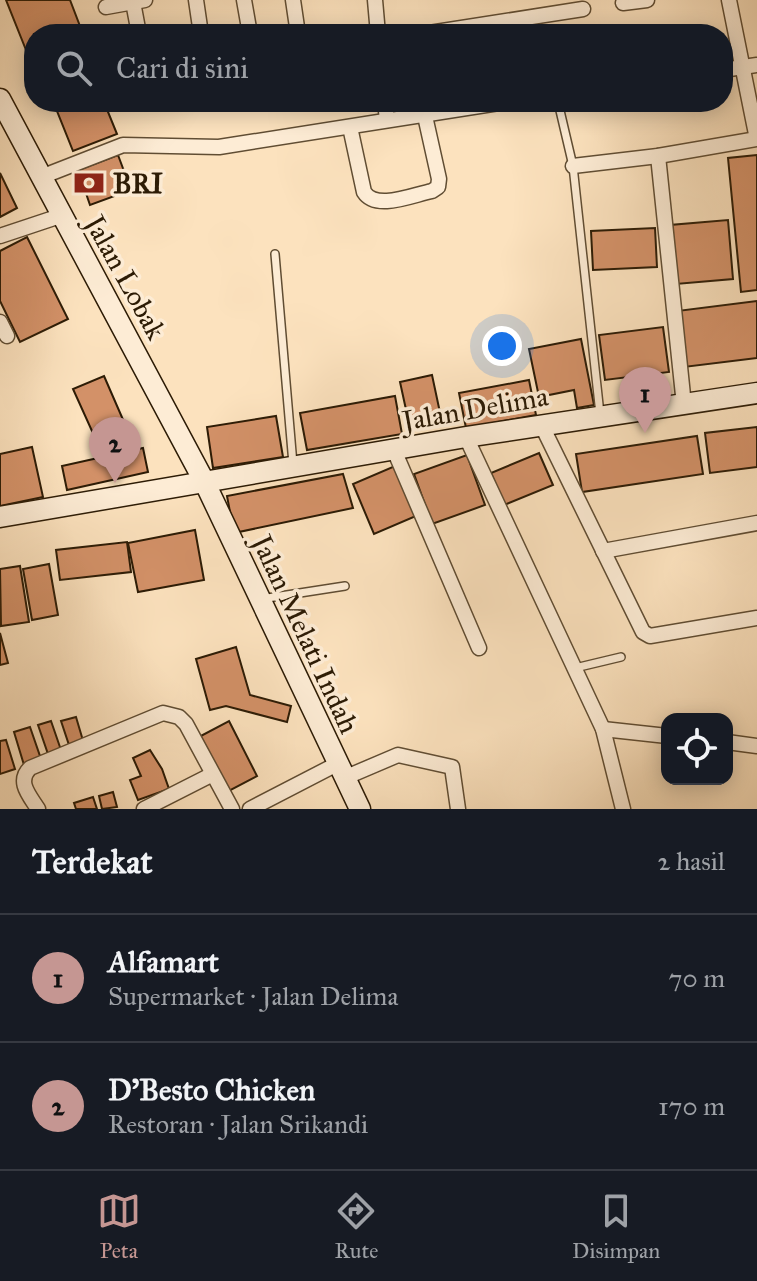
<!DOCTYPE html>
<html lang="id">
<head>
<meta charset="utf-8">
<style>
  :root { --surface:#171b24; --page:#20242c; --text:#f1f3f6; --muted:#9ea1a6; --line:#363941; --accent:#c59692 }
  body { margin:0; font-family:"IM FELL Great Primer",serif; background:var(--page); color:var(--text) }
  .controls { position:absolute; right:24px; bottom:24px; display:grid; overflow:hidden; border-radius:16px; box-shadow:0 4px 20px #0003 }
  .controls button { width:72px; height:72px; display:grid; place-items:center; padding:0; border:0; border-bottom:2px solid var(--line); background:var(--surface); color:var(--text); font:40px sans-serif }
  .you { position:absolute; left:502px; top:346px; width:28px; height:28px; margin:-20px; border:6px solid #fff; border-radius:50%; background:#1a73e8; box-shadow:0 0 0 12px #1a73e833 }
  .badge { display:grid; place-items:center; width:52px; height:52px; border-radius:50%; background:var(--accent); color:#111; font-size:26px; font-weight:700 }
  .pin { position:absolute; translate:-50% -66px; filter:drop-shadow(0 2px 4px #0008) }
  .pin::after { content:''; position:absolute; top:42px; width:28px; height:24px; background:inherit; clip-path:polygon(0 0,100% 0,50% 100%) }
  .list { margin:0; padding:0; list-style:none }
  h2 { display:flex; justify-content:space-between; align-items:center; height:104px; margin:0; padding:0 32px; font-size:34px }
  h2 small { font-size:26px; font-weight:400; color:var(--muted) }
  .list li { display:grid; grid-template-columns:52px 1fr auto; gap:24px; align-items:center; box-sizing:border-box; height:128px; padding:0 32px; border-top:2px solid var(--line) }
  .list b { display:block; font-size:30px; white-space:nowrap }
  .list p { margin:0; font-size:26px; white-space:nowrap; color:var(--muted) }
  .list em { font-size:26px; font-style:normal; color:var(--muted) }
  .icon { flex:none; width:44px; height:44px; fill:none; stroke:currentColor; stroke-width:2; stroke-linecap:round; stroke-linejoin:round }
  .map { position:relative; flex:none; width:757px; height:809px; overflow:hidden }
  .search { position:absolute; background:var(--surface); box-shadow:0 4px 20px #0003; left:24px; right:24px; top:24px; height:88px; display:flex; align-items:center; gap:20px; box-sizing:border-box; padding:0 28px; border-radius:32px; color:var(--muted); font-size:30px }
  .sheet { height:360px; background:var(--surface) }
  nav { display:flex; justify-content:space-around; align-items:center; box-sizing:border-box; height:112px; border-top:2px solid var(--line); background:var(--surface); font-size:22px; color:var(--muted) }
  nav a { display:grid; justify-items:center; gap:4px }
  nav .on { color:var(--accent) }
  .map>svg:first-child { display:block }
  .building { fill:#d39168; stroke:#2c1b05; stroke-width:2 }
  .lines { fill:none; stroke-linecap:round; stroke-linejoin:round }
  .lane-casing { stroke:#604d33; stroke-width:10 }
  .street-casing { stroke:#604d33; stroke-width:17 }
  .secondary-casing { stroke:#2c1b05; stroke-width:23 }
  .lane { stroke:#fdecd5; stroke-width:7 }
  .street { stroke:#fdecd5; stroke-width:14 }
  .secondary { stroke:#fdecd5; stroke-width:20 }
  .labels { text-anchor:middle; stroke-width:7; stroke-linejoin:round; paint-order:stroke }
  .poi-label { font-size:28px; font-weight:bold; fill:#2c1b05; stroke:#fdecd5; text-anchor:start }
  .street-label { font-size:28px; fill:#2c1b05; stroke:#fdecd5 }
</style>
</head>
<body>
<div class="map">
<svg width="757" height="809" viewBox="0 0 757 809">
  <rect width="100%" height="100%" fill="#fce2be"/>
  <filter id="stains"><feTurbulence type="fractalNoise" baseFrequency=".0025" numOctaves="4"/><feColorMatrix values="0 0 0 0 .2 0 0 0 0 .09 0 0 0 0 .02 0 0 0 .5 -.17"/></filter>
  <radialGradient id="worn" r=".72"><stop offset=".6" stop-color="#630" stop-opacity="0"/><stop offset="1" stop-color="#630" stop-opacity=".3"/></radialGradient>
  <g class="building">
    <polygon points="6,0 70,0 83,34 34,34 34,70"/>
    <polygon points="79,102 104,102 117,134 73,151 57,111"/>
    <polygon points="118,155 131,190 90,205 78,170"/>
    <polygon points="757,155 757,290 741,292 728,158"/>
    <polygon points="0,173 17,208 0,217"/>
    <polygon points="728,220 733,279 676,284 670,225"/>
    <polygon points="655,228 657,267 593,270 591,231"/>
    <polygon points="27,237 68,319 20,342 0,301 0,251"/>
    <polygon points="757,301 757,358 684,367 677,311"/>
    <polygon points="663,327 669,372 605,380 599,335"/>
    <polygon points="581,339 594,405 577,408 574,390 539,397 529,349"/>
    <polygon points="432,375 442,422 410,428 400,382"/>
    <polygon points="104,376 131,438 101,451 73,389"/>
    <polygon points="529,380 536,415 466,428 459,393"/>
    <polygon points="395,396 402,434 307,450 300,413"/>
    <polygon points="276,416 283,457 213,468 207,427"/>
    <polygon points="757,427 757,467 710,473 705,433"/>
    <polygon points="697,436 703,474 582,492 576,454"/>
    <polygon points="32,447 43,497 0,506 0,454"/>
    <polygon points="143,448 148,472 67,490 62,466"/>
    <polygon points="539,453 553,485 504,505 491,473"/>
    <polygon points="467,455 485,505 432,524 414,474"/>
    <polygon points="395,466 416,516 374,534 353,484"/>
    <polygon points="343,474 353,508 234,533 227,496"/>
    <polygon points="195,530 204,580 138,592 128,543"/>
    <polygon points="127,542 131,572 60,580 56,550"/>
    <polygon points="49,564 58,615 32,620 23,569"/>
    <polygon points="20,566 29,622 1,626 0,569"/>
    <polygon points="0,633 8,663 0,665"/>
    <polygon points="236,647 250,695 291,706 287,722 226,706 210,710 196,659"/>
    <polygon points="76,717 84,744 70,748 61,721"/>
    <polygon points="51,721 61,750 48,754 38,725"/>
    <polygon points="229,721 257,776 225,793 197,738"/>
    <polygon points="30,727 41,759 24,765 14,732"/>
    <polygon points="6,740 15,769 0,774 0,741"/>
    <polygon points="150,750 162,769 169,789 138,800 130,780 141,776 133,758"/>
    <polygon points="113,792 117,807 102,809 99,796"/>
    <polygon points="93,797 97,809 76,809 74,803"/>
  </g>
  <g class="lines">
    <g class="lane-casing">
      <g id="lane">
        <polyline points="558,102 573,166 600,414"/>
        <polyline points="275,254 293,464"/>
        <polyline points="261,599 345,586"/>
        <polyline points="575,668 621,657"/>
      </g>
    </g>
    <g class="street-casing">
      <g id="street">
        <polyline points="196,0 201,34"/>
        <polyline points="244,0 250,34"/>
        <polyline points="293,0 298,34"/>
        <polyline points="375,0 378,34"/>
        <polyline points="133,2 139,34"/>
        <polyline points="623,3 647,0"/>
        <polyline points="106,7 145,0"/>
        <polyline points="423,34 583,9"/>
        <polyline points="723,70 757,65"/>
        <polyline points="385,102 387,120"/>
        <path d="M350,127l14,65c12,19 48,3 68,-1l6,-4 1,-8 -14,-63"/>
        <polyline points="658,156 684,405"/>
        <polyline points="573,166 658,156 757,139 729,0"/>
        <polyline points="41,177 123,145 219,147 505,102"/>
        <polyline points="0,236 60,216"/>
        <polyline points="0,322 7,336"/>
        <polyline points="541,424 643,632 650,636 757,618"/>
        <polyline points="466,437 603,729 623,809"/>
        <polyline points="394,450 479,648"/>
        <polyline points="603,551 757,523"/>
        <polyline points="603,729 667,736"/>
        <polyline points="727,742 757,746"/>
        <polyline points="344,778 398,755 452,767 458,809"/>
        <path d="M38,809c-8,-13 -22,-27 -8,-41l133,-55 16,4 7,7 46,85"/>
        <polyline points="144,809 211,775"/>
        <polyline points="250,809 337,764"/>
      </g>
    </g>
    <g class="secondary-casing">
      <g id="secondary">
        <polyline points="0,99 204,481 360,809"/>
        <polyline points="0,517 466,437 757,393"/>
      </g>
    </g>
    <use href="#lane" class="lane"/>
    <use href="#street" class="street"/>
    <use href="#secondary" class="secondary"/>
  </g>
  <defs>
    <g id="bank-bare" transform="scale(2.4)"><path d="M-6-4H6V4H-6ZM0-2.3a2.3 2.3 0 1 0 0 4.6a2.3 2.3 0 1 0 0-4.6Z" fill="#8f2418" stroke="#fdecd5" stroke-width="2.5" paint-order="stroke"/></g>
  </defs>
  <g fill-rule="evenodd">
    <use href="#bank-bare" x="89" y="183"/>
  </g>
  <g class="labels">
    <g class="poi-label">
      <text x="113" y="193">BRI</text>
    </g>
    <g class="street-label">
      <text transform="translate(126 277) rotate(61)" y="10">Jalan Lobak</text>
      <text transform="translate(475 408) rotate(-10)" y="10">Jalan Delima</text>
      <text transform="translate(306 634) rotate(65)" y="10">Jalan Melati Indah</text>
    </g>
  </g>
  <rect width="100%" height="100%" filter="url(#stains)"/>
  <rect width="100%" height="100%" fill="url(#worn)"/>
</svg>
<div class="controls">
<button><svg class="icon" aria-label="locate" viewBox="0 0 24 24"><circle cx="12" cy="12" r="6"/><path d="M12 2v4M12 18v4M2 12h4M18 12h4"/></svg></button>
</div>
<div class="you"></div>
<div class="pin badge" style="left:645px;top:433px">1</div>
<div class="pin badge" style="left:115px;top:483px">2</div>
<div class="search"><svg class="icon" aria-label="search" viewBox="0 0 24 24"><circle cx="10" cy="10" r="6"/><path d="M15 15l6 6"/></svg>Cari di sini</div>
</div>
<section class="sheet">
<h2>Terdekat<small>2 hasil</small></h2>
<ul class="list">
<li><span class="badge">1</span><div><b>Alfamart</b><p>Supermarket · Jalan Delima</p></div><em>70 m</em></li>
<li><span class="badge">2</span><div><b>D'Besto Chicken</b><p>Restoran · Jalan Srikandi</p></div><em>170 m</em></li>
</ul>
</section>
<nav>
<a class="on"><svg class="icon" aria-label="map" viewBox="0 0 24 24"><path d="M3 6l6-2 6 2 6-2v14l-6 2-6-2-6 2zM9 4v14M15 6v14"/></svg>Peta</a>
<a><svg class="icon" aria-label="directions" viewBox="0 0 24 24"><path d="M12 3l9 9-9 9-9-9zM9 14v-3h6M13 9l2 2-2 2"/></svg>Rute</a>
<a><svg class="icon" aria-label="saved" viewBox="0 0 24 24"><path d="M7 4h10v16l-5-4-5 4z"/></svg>Disimpan</a>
</nav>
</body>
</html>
